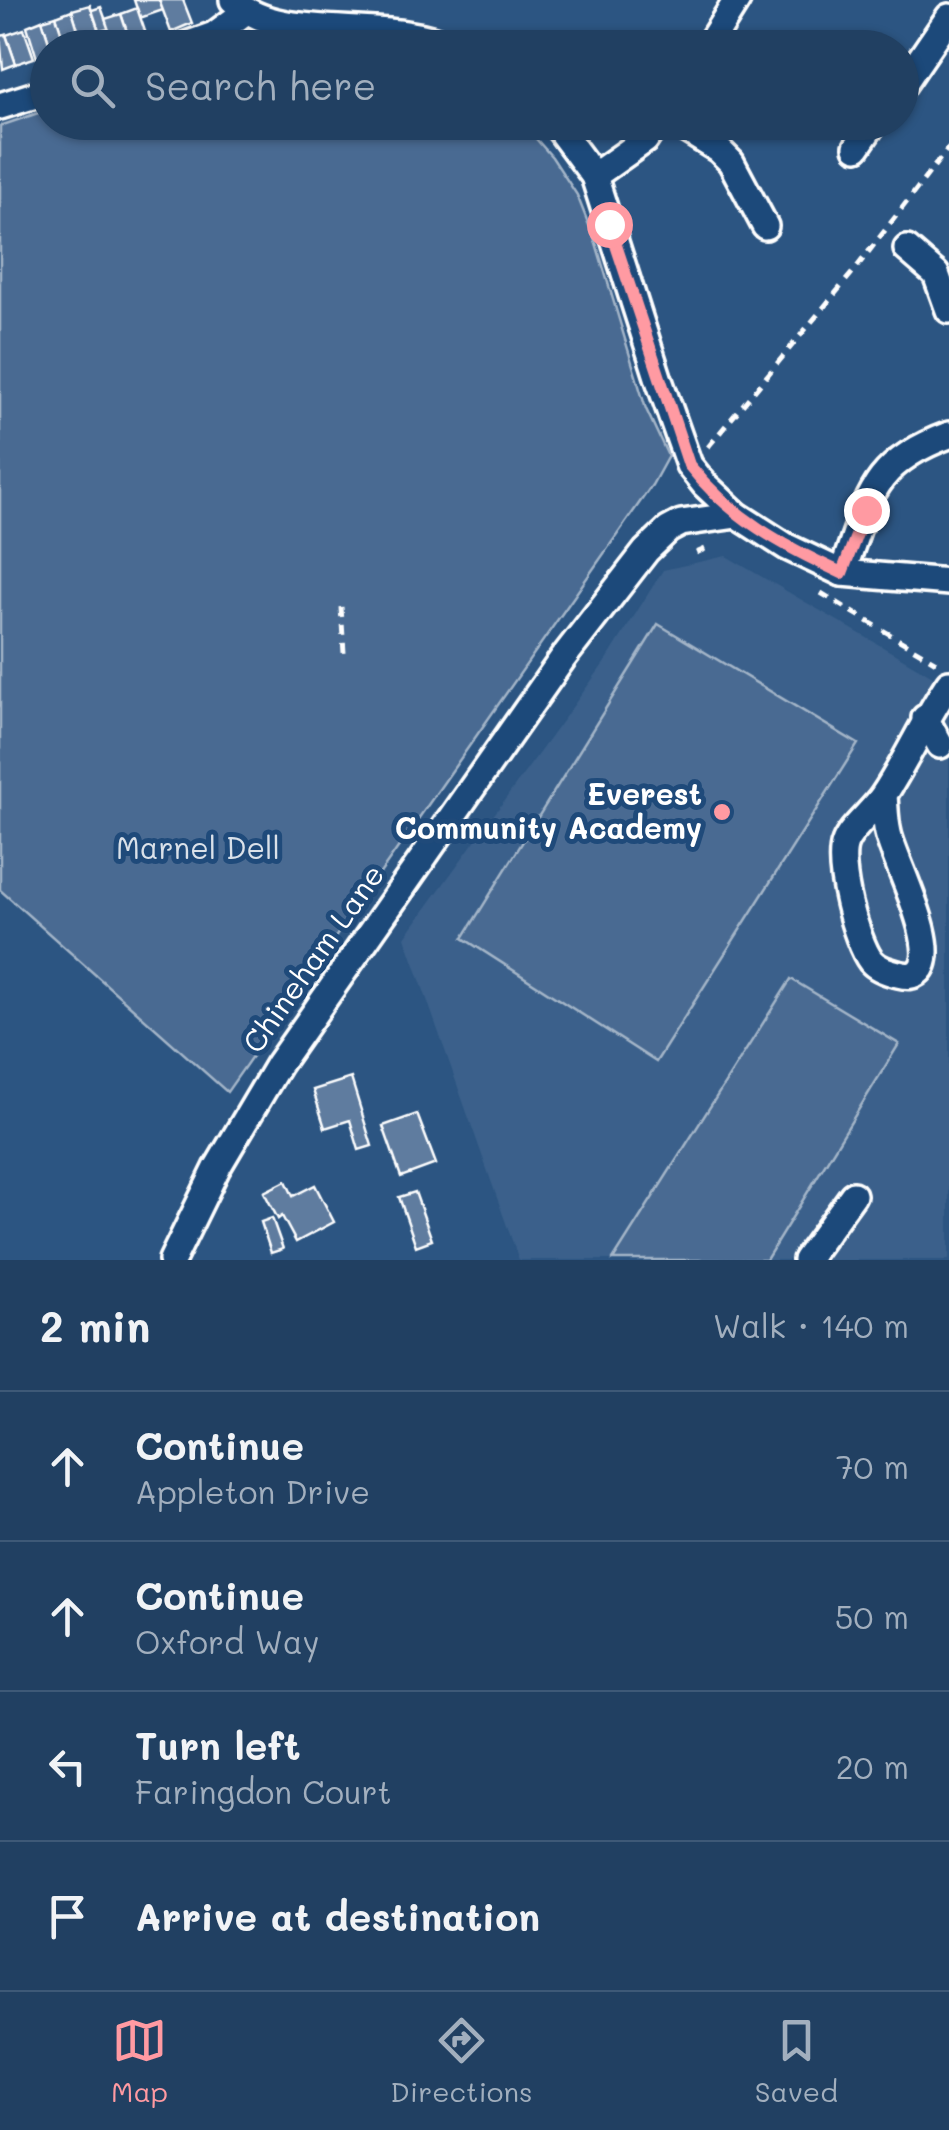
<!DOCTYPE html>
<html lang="en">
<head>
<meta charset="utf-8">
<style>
  :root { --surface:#214062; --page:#2d4b6b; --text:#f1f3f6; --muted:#a2afbe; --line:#3e5977; --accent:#ff9aa2 }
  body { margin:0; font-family:Mali,sans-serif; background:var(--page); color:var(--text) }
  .stop { position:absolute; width:30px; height:30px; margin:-22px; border:8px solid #ff9aa2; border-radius:50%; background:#fff }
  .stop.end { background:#ff9aa2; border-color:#fff; box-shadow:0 2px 10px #0008 }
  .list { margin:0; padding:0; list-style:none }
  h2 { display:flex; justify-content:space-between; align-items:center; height:130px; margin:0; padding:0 40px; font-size:42px }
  h2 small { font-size:32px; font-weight:400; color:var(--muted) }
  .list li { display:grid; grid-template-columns:65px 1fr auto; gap:30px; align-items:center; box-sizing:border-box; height:150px; padding:0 40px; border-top:2px solid var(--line) }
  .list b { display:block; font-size:38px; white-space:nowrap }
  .list p { margin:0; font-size:32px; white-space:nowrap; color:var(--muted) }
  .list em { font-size:32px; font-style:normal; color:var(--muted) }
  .icon { flex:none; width:55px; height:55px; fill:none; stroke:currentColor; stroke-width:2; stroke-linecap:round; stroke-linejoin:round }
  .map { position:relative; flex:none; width:949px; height:1260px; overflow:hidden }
  .search { position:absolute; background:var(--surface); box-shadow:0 2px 8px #0004; left:30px; right:30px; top:30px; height:110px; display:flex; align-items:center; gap:25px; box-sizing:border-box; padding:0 35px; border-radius:55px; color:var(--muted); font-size:38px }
  .sheet { height:730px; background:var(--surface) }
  nav { display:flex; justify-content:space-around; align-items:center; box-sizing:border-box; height:140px; border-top:2px solid var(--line); background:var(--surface); font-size:28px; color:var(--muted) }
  nav a { display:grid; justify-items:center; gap:5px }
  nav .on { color:var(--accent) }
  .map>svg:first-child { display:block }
  .built { fill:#3b618b }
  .green { fill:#486b92; stroke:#a4b5c8; stroke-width:2.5 }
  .building { fill:#5e7c9f; stroke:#fff; stroke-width:2.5 }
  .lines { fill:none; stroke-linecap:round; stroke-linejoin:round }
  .minor-casing { stroke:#fff; stroke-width:32 }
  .path { stroke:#fff; stroke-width:5; stroke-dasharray:10 8; stroke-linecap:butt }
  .minor { stroke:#1f4a7a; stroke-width:25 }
  .route { stroke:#ff9aa2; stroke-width:12 }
  .poi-dot { fill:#ff9aa2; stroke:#1f4a7a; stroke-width:4 }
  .labels { text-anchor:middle; stroke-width:10; stroke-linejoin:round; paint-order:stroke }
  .poi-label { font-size:30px; font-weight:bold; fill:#fff; stroke:#1f4a7a; text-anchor:end }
  .park-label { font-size:30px; fill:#dae1e9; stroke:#1f4a7a }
  .street-label { font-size:30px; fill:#fff; stroke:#1f4a7a }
</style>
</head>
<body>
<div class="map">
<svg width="949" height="1260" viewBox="0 0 949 1260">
  <rect width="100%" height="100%" fill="#2c5582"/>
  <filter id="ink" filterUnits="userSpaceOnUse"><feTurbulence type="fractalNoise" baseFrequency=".01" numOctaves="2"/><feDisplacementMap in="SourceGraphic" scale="20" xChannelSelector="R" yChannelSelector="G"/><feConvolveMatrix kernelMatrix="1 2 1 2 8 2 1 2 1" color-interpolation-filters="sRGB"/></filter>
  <g filter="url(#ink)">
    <polygon class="built" points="726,556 931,675 949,688 949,1260 519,1260 405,937 608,658 663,570"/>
    <g class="green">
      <polygon points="47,110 48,122 522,123 552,157 577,195 596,243 646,409 668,456 652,485 227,1092 0,890 0,126"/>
      <polygon points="658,624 858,744 656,1062 463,938"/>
      <polygon points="791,979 899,1044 766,1260 613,1260"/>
    </g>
    <g class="building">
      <polygon points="134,0 159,0 163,10 140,18"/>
      <polygon points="159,0 183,0 192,23 171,32"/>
      <polygon points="90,5 101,36 82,43 72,10"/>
      <polygon points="101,7 109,29 99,31 92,10"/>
      <polygon points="137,8 148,40 132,47 121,14"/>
      <polygon points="72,10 82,43 66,48 56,16"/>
      <polygon points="121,14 132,47 129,48 115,48 105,19"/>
      <polygon points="56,16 66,48 51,48 42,20"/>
      <polygon points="42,20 51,48 48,48 48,55 37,58 27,26"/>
      <polygon points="24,29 34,58 16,64 6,35"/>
      <polygon points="6,35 16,64 3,69 0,36"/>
      <polygon points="351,1078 372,1146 359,1150 350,1120 325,1128 313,1090"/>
      <polygon points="417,1114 436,1164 401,1177 383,1126"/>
      <polygon points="286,1181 293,1196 315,1185 334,1222 296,1242 282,1216 278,1219 264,1192"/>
      <polygon points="415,1192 432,1240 416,1246 399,1197"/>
      <polygon points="272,1218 283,1249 271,1253 261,1222"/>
    </g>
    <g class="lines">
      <g class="minor-casing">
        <g id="minor">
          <path d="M233,0c46,46 157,15 222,48"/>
          <polyline points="178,48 214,35 245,12"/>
          <polyline points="707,48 737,0"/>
          <polyline points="902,86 949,17"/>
          <polyline points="0,106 48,91"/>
          <polyline points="554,122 594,176 659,380 689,465 705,485 737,515 787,547 842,573 949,582"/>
          <polyline points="674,122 719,150 731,162 765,226"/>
          <polyline points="857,147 874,122"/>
          <polyline points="594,176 645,140 657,122"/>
          <polyline points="907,249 936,274 949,310"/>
          <path d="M842,573c27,-73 27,-109 107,-138"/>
          <polyline points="925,718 940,745"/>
          <path d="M884,795c1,12 1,26 4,38 6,28 54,116 31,138 -6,6 -13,5 -21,3 -9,-2 -21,-6 -27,-13 -15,-19 -35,-96 -26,-118 5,-14 28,-32 38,-47 24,-36 41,-76 66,-113"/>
          <polyline points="172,1260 217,1168 278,1065 563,658 646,551 668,530 681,523 737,515"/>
          <polyline points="806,1260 853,1195"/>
        </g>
      </g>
      <g class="path">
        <polyline points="708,447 853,272 949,147"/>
        <polyline points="696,553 712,546"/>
        <polyline points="821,593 936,662"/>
        <polyline points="341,607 344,653"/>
      </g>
      <use href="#minor" class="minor"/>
    </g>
  </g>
  <g class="lines" filter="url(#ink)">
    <path class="route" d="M609,224l80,241c41,52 94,81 153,108l24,-63"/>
  </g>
  <circle class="poi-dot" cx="722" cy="812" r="10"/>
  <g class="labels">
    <g class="poi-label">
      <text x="702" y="805">Everest<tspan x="702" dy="34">Community Academy</tspan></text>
    </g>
    <g class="park-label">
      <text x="198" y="859">Marnel Dell</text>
    </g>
    <g class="street-label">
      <text transform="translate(314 959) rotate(-55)" y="10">Chineham Lane</text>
    </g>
  </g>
</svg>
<div class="stop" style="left:609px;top:224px"></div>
<div class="stop end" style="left:866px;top:510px"></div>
<div class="search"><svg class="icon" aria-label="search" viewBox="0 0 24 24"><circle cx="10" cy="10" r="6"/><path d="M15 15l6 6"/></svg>Search here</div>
</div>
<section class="sheet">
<h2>2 min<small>Walk · 140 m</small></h2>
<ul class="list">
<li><svg class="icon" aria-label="ahead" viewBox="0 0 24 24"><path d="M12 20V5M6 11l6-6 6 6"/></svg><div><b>Continue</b><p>Appleton Drive</p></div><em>70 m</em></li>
<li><svg class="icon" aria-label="ahead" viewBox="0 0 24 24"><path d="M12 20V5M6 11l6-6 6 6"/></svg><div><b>Continue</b><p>Oxford Way</p></div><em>50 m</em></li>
<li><svg class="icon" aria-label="left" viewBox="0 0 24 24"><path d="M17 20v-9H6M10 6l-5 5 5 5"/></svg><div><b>Turn left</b><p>Faringdon Court</p></div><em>20 m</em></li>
<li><svg class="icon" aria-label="arrive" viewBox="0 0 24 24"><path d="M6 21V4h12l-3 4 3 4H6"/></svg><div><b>Arrive at destination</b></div></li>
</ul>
</section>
<nav>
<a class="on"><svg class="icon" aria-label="map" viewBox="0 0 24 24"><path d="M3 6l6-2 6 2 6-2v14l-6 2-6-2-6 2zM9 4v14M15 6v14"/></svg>Map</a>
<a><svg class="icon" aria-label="directions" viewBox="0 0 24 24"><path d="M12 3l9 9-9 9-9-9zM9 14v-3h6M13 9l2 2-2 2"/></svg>Directions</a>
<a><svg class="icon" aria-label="saved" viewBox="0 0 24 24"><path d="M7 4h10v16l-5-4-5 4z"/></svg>Saved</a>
</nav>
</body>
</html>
